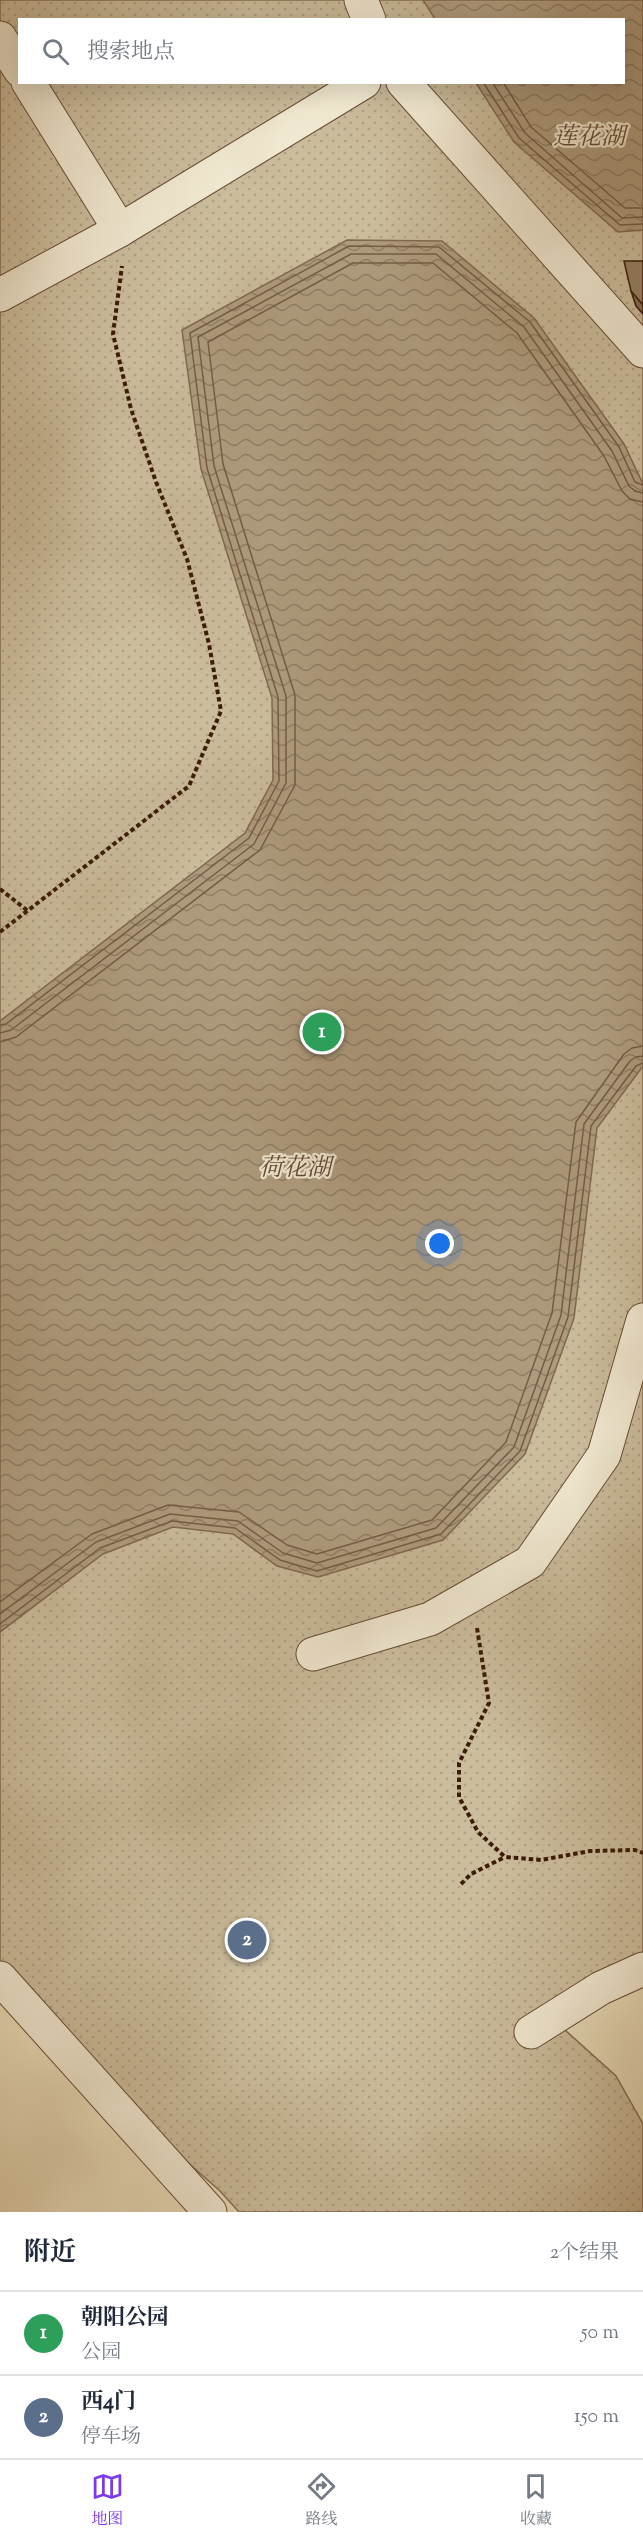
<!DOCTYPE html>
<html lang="zh">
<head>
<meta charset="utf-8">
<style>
  :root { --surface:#fff; --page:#f2f2f3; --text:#1f2937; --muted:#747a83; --line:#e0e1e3; --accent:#7c3aed }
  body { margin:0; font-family:"Sorts Mill Goudy","Noto Serif SC",serif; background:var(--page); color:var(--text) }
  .you { position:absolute; left:440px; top:1244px; width:21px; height:21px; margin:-15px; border:4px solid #fff; border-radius:50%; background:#1a73e8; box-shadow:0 0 0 9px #1a73e833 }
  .badge { display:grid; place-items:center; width:39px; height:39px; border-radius:50%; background:var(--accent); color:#fff; font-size:20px; font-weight:700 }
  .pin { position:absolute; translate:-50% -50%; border:3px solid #fff; box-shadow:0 2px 6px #0006 }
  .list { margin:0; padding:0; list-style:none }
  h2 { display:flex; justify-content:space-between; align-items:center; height:78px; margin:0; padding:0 24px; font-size:26px }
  h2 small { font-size:20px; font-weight:400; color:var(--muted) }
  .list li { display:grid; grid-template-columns:39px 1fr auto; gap:18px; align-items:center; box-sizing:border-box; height:84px; padding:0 24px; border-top:2px solid var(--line) }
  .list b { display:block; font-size:22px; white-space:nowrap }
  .list p { margin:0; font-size:20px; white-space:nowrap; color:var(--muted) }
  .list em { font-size:20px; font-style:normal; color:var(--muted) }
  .icon { flex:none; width:33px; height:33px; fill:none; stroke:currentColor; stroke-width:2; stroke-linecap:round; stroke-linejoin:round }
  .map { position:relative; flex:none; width:643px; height:2212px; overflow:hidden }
  .search { position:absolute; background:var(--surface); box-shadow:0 6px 24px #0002; left:18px; right:18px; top:18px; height:66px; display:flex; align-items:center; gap:15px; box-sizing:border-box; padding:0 21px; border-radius:0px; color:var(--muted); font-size:22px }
  .sheet { height:246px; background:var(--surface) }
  nav { display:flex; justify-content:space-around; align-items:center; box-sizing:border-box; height:84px; border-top:2px solid var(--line); background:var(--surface); font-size:16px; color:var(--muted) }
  nav a { display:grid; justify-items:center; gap:3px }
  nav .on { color:var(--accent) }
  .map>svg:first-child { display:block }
  .green { fill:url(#green-dots); stroke:#836c52; stroke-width:1.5; fill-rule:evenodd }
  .water { fill:url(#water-waves); stroke:#80684f; stroke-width:1.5 }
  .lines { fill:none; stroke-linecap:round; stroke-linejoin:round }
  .shore { stroke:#745c44; stroke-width:1.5 }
  .minor-casing { stroke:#664c35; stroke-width:35 }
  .path { stroke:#3b1c09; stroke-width:4; stroke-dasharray:4.5 3; stroke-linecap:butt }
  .minor { stroke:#f1e9d2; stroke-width:33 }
  .wall { fill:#806e57; stroke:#3b1c09; stroke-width:1.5 }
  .building { fill:#958065; stroke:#3b1c09; stroke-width:1.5 }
  .labels { text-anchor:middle; stroke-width:4.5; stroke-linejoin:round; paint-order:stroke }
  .water-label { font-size:24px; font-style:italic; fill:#634832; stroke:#f1e9d2 }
</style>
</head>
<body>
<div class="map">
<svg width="643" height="2212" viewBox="0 0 643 2212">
  <defs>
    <pattern id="green-dots" width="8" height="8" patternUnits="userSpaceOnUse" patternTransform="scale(1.5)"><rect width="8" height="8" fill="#cbbc9c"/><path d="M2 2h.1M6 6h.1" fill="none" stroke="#afa185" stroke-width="1.8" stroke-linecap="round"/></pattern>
    <pattern id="water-waves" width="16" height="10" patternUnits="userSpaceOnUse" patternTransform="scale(1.5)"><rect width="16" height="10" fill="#ae9b7e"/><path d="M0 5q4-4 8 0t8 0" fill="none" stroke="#8f7e65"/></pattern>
  </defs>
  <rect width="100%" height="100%" fill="#e9ddba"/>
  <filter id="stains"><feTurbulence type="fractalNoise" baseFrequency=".00333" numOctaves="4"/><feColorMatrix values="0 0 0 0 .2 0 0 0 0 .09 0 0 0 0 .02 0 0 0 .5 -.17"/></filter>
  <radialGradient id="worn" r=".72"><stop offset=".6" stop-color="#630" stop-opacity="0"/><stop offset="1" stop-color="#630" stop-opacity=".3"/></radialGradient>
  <path class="green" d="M0,0h643v1981l-78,49 51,46 27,48v88h-404l-19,-21 -220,-195zM20,20h604v62h-604z"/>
  <g class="water">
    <polygon points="423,0 643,0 643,230 618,232 514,142 476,83 624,82 624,20 435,19"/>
    <polygon points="347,240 442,241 534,318 624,444 643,484 643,1066 597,1128 574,1318 525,1454 443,1540 318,1577 277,1566 233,1534 173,1527 103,1554 0,1632 0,1021 245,833 273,780 272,698 201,469 182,330"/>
  </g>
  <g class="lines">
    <g class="shore">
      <polyline points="483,82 519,138 620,225 643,224"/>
      <polyline points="492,82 525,133 622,218 643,217"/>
      <polyline points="503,82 531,127 625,208 643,208"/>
      <polyline points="0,1025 6,1024 249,838 279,781 278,697 207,468 190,333 349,246 439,247 530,322 619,447 635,482 643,485"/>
      <polyline points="0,1033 11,1030 254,844 286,783 286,696 214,466 198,337 351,254 436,254 524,327 612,451 629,486 635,491 643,493"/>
      <polyline points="0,1042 16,1037 260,850 295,785 295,695 223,464 208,342 353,263 433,263 517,333 604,456 622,491 630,499 643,502"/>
      <polyline points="0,1602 92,1534 168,1505 239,1512 287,1545 317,1554 432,1520 506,1442 552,1313 576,1122 624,1054 632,1048 643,1046"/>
      <polyline points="0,1614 96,1542 170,1514 238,1521 283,1553 317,1563 436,1528 514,1447 561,1315 584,1124 630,1061 636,1057 643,1056"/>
      <polyline points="0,1624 100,1548 172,1521 235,1528 280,1560 317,1571 441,1534 520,1451 568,1317 591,1126 636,1066 643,1063"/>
    </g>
    <g class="minor-casing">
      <g id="minor">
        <polyline points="361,0 369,20"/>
        <polyline points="0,38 20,70"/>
        <polyline points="28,82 120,230"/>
        <polyline points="403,82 643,351"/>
        <polyline points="0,295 120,230 364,82"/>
        <polyline points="313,1654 430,1619 530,1562 604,1455 643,1320"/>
        <polyline points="0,1978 210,2212"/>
        <polyline points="531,2032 601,1988 643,1969"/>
      </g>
    </g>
    <g class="path">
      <polyline points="0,889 28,911"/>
      <polyline points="0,932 189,786 221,711 209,644 187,559 156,482 131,409 113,334 122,266"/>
      <polyline points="477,1628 489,1703 459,1763 459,1797 478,1832 505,1857 541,1860 590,1851 635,1850 643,1853"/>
      <polyline points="461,1884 471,1874 505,1857"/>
    </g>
    <use href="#minor" class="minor"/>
  </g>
  <polygon class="wall" points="643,261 643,314 636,306 631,291"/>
  <polygon class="building" points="624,261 643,261 643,305 631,291"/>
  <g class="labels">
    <g class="water-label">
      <text x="589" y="144">莲花湖</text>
      <text x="295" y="1175">荷花湖</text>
    </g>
  </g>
  <rect width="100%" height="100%" filter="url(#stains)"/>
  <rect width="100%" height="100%" fill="url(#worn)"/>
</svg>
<div class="you"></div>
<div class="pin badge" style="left:322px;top:1032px;background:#2e9e5b">1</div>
<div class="pin badge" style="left:247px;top:1940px;background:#5c6f8a">2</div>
<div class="search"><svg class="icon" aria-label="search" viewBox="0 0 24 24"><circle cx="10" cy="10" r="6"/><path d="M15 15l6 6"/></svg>搜索地点</div>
</div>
<section class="sheet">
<h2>附近<small>2个结果</small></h2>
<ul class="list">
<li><span class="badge" style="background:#2e9e5b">1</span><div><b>朝阳公园</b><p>公园</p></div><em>50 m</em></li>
<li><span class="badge" style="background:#5c6f8a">2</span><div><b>西4门</b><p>停车场</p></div><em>150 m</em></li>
</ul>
</section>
<nav>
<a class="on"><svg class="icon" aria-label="map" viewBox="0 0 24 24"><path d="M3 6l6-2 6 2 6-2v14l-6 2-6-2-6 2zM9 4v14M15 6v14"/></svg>地图</a>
<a><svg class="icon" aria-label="directions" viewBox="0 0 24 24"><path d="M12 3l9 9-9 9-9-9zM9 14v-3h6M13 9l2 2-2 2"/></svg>路线</a>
<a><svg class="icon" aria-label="saved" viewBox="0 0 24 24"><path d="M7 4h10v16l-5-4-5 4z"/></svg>收藏</a>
</nav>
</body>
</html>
